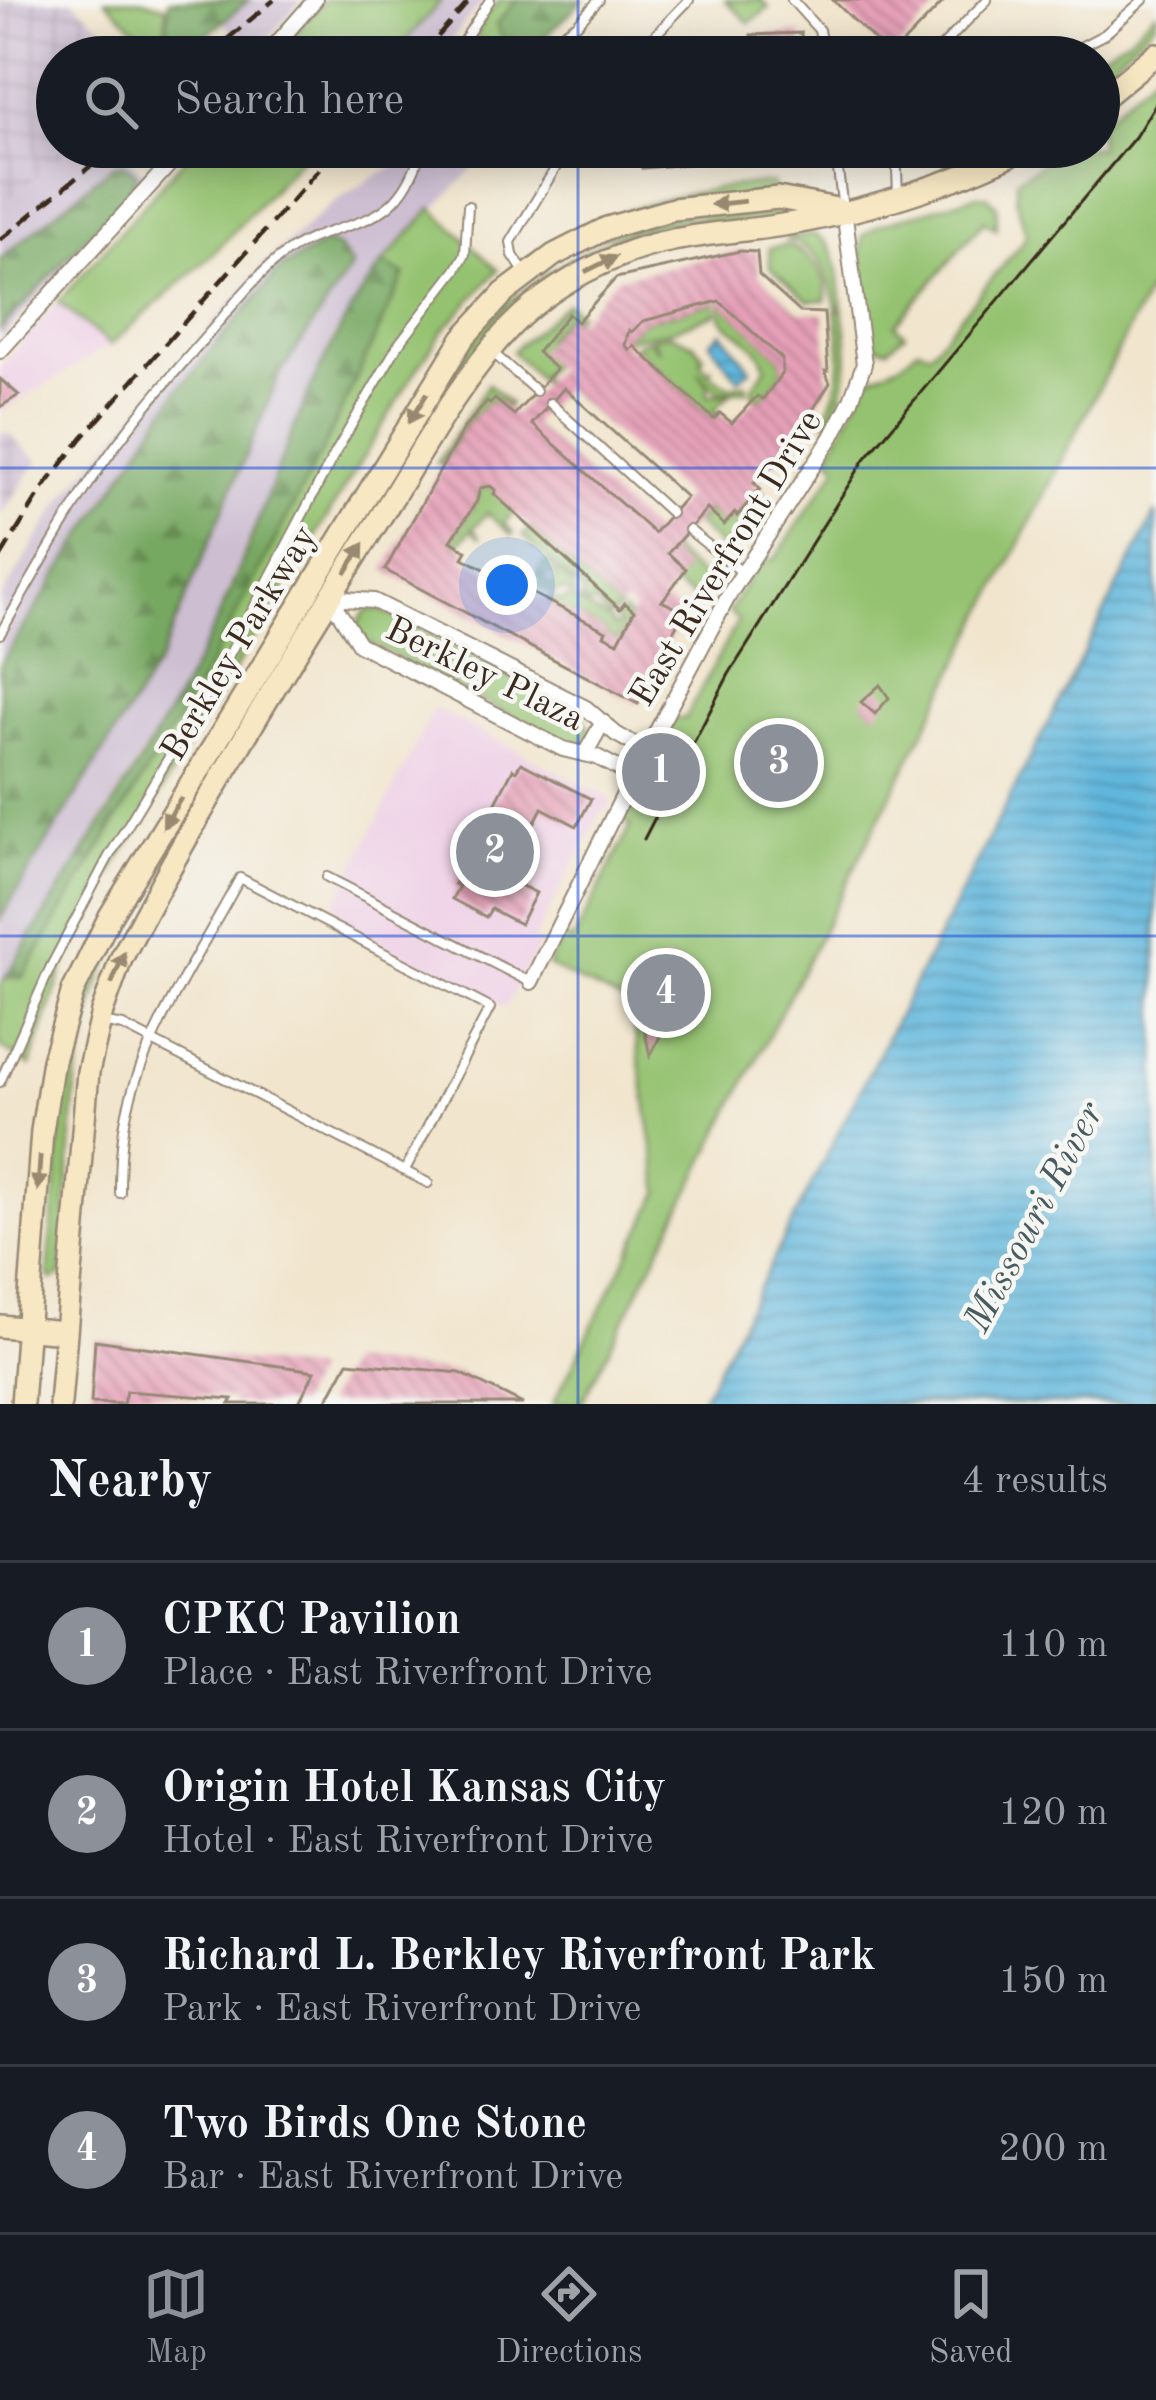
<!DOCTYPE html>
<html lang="en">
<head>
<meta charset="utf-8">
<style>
  :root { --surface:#171b24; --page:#242831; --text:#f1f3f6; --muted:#9ea1a6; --line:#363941; --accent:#8c9099 }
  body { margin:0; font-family:"Old Standard TT",serif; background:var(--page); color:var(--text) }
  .you { position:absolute; left:507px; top:585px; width:42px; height:42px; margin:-30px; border:9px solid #fff; border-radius:50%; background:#1a73e8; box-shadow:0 0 0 18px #1a73e833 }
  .badge { display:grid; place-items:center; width:78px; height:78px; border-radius:50%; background:var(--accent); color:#fff; font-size:39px; font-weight:700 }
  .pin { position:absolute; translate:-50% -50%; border:6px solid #fff; box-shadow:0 3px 12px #0006 }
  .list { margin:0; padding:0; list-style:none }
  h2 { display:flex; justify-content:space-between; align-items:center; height:156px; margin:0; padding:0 48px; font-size:51px }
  h2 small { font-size:39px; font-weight:400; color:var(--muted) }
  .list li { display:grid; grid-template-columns:78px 1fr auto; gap:36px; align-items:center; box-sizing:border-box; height:168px; padding:0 48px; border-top:3px solid var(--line) }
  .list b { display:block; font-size:45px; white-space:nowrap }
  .list p { margin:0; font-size:39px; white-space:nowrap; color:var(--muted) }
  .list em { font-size:39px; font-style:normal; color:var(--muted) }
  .icon { flex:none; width:66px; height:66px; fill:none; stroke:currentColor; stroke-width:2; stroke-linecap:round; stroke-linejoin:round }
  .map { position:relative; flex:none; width:1156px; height:1404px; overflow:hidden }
  .search { position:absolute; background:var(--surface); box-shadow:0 6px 30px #0003; left:36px; right:36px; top:36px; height:132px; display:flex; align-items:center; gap:30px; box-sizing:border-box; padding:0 42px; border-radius:66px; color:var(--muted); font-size:45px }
  .sheet { height:828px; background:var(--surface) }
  nav { display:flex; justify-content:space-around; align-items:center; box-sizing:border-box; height:168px; border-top:3px solid var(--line); background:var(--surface); font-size:33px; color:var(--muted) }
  nav a { display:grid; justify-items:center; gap:6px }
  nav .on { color:var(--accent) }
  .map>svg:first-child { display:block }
  .built { fill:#efd0e6 }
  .industrial { fill:url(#industrial-grid) }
  .railway { fill:#cdbed2 }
  .green { fill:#94c270; stroke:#687647; stroke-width:3 }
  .forest { fill:url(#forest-firs); stroke:#596940; stroke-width:3 }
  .water { fill:url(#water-rules); stroke:#4e707e; stroke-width:3 }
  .building { fill:url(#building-back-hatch); fill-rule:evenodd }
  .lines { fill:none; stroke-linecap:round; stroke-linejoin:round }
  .lane-casing { stroke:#968876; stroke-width:12 }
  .street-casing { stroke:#968876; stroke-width:18 }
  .secondary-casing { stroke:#968876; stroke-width:26 }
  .lane { stroke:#fff; stroke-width:8 }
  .street { stroke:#fff; stroke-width:14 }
  .secondary { stroke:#f7e8c3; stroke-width:21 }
  .tram { stroke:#3b2a1e; stroke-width:3 }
  .rail { stroke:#3b2a1e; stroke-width:4.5; stroke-dasharray:18 9; stroke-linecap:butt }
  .oneway { fill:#998970 }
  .grid { fill:none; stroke:#1d4ed8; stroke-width:3; stroke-opacity:0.55 }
  .labels { text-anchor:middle; stroke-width:9; stroke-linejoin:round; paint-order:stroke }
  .street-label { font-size:36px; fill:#3b2a1e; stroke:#f6f6f2 }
  .water-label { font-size:39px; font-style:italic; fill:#485b61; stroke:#f6f6f2 }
</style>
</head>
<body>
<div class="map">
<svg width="1156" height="1404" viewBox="0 0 1156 1404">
  <defs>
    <pattern id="industrial-grid" width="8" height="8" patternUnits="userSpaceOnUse" patternTransform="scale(3)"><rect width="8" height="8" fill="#cdbed2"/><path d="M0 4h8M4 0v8" fill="none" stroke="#b1a3b4"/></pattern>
    <pattern id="forest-firs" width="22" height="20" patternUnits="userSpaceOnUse" patternTransform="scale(3)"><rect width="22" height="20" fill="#77a862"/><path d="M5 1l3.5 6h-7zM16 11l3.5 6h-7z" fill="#638950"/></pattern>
    <pattern id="water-rules" width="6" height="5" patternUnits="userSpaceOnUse" patternTransform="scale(3)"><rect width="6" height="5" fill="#61b7dd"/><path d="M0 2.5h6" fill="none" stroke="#5195b3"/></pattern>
    <pattern id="building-back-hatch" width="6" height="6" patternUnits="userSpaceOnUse" patternTransform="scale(3)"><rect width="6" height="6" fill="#e6a0b8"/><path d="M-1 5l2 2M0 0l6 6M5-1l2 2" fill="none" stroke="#bc8395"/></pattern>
  </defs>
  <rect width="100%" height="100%" fill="#f6f6f2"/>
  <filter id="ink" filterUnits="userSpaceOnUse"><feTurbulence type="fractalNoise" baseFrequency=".00833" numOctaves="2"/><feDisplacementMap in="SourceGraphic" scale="24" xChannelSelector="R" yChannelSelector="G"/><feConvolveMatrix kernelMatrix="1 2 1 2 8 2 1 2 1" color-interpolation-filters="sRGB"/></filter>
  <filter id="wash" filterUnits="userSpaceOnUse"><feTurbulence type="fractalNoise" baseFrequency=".004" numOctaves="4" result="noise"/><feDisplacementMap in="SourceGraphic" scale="48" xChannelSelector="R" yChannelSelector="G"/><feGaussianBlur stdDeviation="2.7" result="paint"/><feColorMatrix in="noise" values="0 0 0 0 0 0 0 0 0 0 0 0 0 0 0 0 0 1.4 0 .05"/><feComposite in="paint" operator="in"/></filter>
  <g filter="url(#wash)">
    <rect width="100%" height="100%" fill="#f1e5cd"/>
    <g class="built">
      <polygon points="58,302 110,345 0,413 0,368"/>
      <polygon points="434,708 612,800 607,812 602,810 533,941 539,945 505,1008 330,915"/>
    </g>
    <g class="industrial">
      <polygon points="0,0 72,0 136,57 57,57 57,147 72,147 0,206"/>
      <polygon points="7,432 38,461 0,516 0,434"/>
    </g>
    <g class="railway">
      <polygon points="249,0 302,0 264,42 259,39 246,50 223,22"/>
      <polygon points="442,0 484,0 454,36 443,57 409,57 398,49"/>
      <polygon points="72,147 118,147 146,176 0,340 0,206"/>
      <polygon points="435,147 494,147 383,263 333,336 206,642 178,695 0,986 0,919 160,660 279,376 352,267 326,243 281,268 255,297 178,390 0,664 0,599 63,499 265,263 333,203 372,178"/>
    </g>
    <g class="green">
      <polygon points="105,0 142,0 166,7 165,57"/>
      <polygon points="324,0 442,0 391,57 275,57"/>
      <polygon points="500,0 517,0 496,24 509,52 479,40 476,35 486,15"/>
      <polygon points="725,0 761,0 769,8 749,23"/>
      <polygon points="1156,12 1156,22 1099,74 1097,57 1130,36"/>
      <polygon points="1156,71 1156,276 581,1404 553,1404 660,1192 631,1006 548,966 562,936 573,941 631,825 622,819 672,717 685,719 738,620 729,612 761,557 773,561 838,466 829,456 869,378 901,363 918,348 930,352 1023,242 1026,234 1016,198 1017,179 1068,147 1099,147 1099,123"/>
      <polygon points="195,147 311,147 214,253 110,345 58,302"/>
      <path d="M773,183l1,7 -243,66c74,-46 155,-68 242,-73z"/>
      <polygon points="978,195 987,196 997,206 996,229 984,221 895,325 905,334 889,348 877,346 872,339 861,253 863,236 879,225"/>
      <polygon points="432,208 498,270 442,332 413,375 99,894 69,951 30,1066 0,1047 0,986 6,977 23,977 201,681 326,443 404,276 383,263"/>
      <path d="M775,209l1,9c-37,3 -75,4 -111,12 -154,36 -205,145 -281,267l-4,-3c32,-52 60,-111 97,-159 14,-20 35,-36 54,-50 78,-60 150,-68 244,-76z"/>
      <path d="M813,234c28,10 25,46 29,72l-6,1c-6,-32 -17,-61 -52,-68z"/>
      <path d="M787,245c24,9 43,30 39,55l-18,1 -38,-34 -1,-19z"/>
      <path d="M720,301l62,58v14l-19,26 -10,-3v-9l13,-19c-6,-26 -30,-33 -44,-49z"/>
      <polygon points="567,303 578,313 573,319 567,314 546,338 551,364 540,376 541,382 512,351"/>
      <polygon points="714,303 717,313 672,330 625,340 629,330 633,332 643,321"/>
      <path d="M836,310h7c7,44 8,73 -13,113l-7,-4c22,-37 19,-68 13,-109z"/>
      <polygon points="670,334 694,344 704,357 700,359 706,370 711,368 710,374 729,386 746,384 747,390 718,392 698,372 708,385 708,396 731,393 715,409 719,414 714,419 634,346 648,339 660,352 652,338"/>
      <polygon points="488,384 509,404 506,408 496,399 490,404 487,402 463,429 442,465 437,463"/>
      <polygon points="490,486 514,512 504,523 514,533 512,535 487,513 473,528 481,538 472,530 457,545 451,541 476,502 480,488"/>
      <polygon points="760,489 764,493 725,551 696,524 708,510 725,524"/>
      <polygon points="531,528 620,609 609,617 593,602 589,606 580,600 583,595 580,586 577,586 523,536"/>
      <polygon points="671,550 706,581 697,599 672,585 685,569 668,553"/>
      <polygon points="546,562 572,585 575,596 562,590 553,593 530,581 536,574 551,586 557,578 550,572 545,577 538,571"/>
      <polygon points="551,597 560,601 570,598 610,621 614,628 619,625 616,619 624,612 630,618 618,642 604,635 605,631 548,602"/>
      <polygon points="367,610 380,610 581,713 590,729 586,739 573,746 567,745 362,639 356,625"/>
      <polygon points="303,620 308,623 132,914 103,974 92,1007 76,1081 61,1276 51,1280 48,1273 68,1043 85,988 116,925"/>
    </g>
    <g class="forest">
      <polygon points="169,0 249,0 181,57 165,57"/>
      <path d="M517,0h66c-21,21 -43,47 -74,52l-13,-28z"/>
      <polygon points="122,163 137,173 130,191 0,330 0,259 111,167"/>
      <polygon points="326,243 338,248 352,266 279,376 160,660 0,919 0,664 178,390 281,268"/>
      <path d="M383,263l21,12 -78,168 -125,238 -179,297 -16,-1c67,-111 143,-220 201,-336 62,-126 90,-264 176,-378z"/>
    </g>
    <g class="water">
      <polygon points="722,332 751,369 738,379 710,342"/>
      <polygon points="1156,512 1156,1404 699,1404"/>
    </g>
    <g id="blocks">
      <g class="building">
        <polygon points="833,0 945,0 891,56"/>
        <polygon points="801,33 803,57 752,57 751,35"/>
        <polygon points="640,147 810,147 810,153 642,168"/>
        <path d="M740,251l17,1 2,23 41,37 24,1 4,58h-3l5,12 -38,59 -38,41 6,6 -23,27 -2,-3 -11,12 -17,-16 -39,44 18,16 -24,32 21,11 -45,92 -253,-134 78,-141 24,-27 3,2 5,-5 19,16 42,-46 -19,-17 31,-38 9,8 39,-44zM719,301l63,58v14l-19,26 -6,-3 -25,27 -12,-10 -6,6 -80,-73 -4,4 -5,-5 4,-15 3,2 11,-11zM564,388l122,109 -32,36 -122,-109zM490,486l6,4 -2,4 126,115 5,-6 9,8 -16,31 -14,-7 2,-4 -143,-73 4,-7 -16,-10 26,-40 3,-13z"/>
        <polygon points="0,379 19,395 0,407"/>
        <polygon points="880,685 889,698 875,714 861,702"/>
        <polygon points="669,732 688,742 653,811 634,801"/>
        <polygon points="521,763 591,799 577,826 542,808 506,878 536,893 520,924 491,909 486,917 452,899 459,886 454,884 513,769 516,771"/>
        <polygon points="666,959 693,973 650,1056 640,1009"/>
        <polygon points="95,1340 315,1371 298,1404 230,1404 233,1399 126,1391 123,1404 91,1403"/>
        <polygon points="348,1362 460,1373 523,1404 325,1404"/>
      </g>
    </g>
  </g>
  <g filter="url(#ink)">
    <use href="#blocks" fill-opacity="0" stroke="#968876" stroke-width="3"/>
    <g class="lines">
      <g class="lane-casing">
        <g id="lane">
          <polyline points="792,0 819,30 824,57"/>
          <polyline points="453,57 490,0"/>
          <polyline points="528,57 577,24 599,0"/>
          <polyline points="634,57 689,0"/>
          <polyline points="932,57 987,0"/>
          <polyline points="1061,57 1105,34 1143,0"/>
          <polyline points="835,147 843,209"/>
          <polyline points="896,147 898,194"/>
          <polyline points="526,275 513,255 511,242 568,147"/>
          <polyline points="492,352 536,391"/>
          <polyline points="550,403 671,513"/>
          <polyline points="689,530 742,572"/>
          <path d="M0,634c29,-50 57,-101 89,-150 35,-54 78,-103 120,-151 22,-25 43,-53 69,-74 58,-48 118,-16 144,-112"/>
          <polyline points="327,877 530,982"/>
          <polyline points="101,1022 123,1026 428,1183"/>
          <polyline points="0,1082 51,966 108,858 218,676 334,455 398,345 456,270 465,254 468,206"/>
          <path d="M120,1193c0,-29 1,-57 8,-85 17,-74 75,-161 112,-230l250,130 -85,162"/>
        </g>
      </g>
      <g class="street-casing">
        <g id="street">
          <polyline points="265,57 315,0"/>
          <polyline points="0,351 185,147"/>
          <polyline points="585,754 603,722"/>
          <polyline points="633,776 597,757 563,749 359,644 330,598 374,601 586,708 616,734 646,751"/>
          <polyline points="531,982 633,776 730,593 832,437 851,400 864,364 844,210"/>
        </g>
      </g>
      <g class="secondary-casing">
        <g id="secondary">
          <polyline points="1099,101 1156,54"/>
          <polyline points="0,1326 64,1332"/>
          <polyline points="22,1404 42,1131 53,1060 73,991 110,916 463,338 504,293 554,255 607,228 673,209 778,198 837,209"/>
          <path d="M60,1404l28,-332 14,-60 19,-53c78,-150 167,-296 257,-438 42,-66 79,-138 133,-195 30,-31 67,-53 106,-69 50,-22 105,-23 159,-31 76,-11 183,-43 250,-79"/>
        </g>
      </g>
      <use href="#lane" class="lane"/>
      <use href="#street" class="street"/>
      <use href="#secondary" class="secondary"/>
      <polyline class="tram" points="644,839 729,674 865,459 1135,137 1156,103"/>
      <g class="rail">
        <polyline points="206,57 274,0"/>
        <polyline points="420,57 470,0"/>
        <polyline points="0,240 114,147"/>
        <polyline points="0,558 42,490 82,438 339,147"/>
      </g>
    </g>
    <defs><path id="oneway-solid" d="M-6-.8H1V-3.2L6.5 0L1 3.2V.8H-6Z" transform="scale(3)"/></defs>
    <g class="oneway">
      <use href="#oneway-solid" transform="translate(728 203) rotate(174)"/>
      <use href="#oneway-solid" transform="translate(601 264) rotate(-26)"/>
      <use href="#oneway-solid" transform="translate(418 408) rotate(122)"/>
      <use href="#oneway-solid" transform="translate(355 558) rotate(-58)"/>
      <use href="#oneway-solid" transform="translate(172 813) rotate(121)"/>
      <use href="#oneway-solid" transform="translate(118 968) rotate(-68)"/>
      <use href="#oneway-solid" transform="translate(39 1173) rotate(94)"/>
    </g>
  </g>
  <path class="grid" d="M578,0v57M578,147v1257M0,468h1156M0,936h1156"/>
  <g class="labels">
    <g class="street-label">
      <text transform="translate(724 557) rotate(-59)" y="13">East Riverfront Drive</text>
      <text transform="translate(237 642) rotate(-59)" y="13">Berkley Parkway</text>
      <text transform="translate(486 672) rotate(26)" y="13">Berkley Plaza</text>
    </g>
    <g class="water-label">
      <text transform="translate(1032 1216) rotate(-62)" y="14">Missouri River</text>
    </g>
  </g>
</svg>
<div class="you"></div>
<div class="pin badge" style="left:661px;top:772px">1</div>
<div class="pin badge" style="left:495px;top:852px">2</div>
<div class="pin badge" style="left:779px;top:763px">3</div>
<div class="pin badge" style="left:666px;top:993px">4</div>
<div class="search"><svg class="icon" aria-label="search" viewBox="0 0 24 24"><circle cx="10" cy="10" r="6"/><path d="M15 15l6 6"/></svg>Search here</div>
</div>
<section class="sheet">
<h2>Nearby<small>4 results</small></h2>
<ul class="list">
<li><span class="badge">1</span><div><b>CPKC Pavilion</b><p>Place · East Riverfront Drive</p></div><em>110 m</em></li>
<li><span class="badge">2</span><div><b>Origin Hotel Kansas City</b><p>Hotel · East Riverfront Drive</p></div><em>120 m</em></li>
<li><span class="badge">3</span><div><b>Richard L. Berkley Riverfront Park</b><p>Park · East Riverfront Drive</p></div><em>150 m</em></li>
<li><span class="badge">4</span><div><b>Two Birds One Stone</b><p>Bar · East Riverfront Drive</p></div><em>200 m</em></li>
</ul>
</section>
<nav>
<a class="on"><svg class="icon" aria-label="map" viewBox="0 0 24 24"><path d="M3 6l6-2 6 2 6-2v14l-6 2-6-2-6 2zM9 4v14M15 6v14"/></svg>Map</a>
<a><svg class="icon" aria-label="directions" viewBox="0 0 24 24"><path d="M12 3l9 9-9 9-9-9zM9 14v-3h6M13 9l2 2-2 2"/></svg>Directions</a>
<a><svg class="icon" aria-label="saved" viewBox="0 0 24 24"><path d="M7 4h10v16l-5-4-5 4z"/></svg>Saved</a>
</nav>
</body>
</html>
